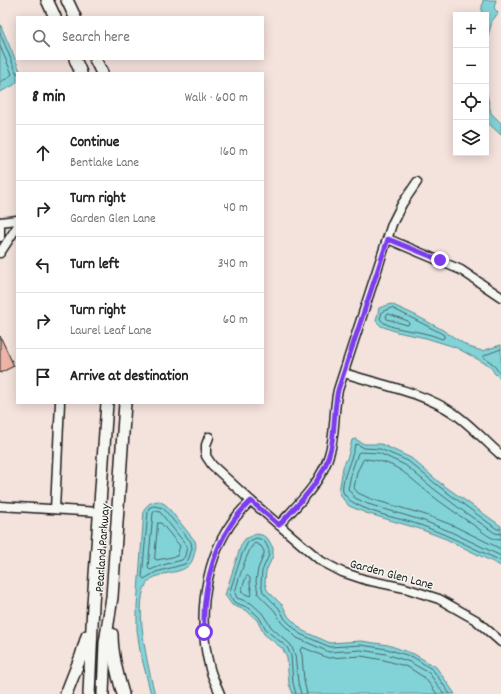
<!DOCTYPE html>
<html lang="en">
<head>
<meta charset="utf-8">
<style>
  :root { --surface:#fff; --page:#f2f2f2; --text:#222; --muted:#767676; --line:#e0e0e0 }
  body { margin:0; font-family:Dekko,sans-serif; background:var(--page); color:var(--text) }
  .controls { position:absolute; right:12px; top:12px; display:grid; overflow:hidden; border-radius:0px; box-shadow:0 2px 10px #0003 }
  .controls button { width:36px; height:36px; display:grid; place-items:center; padding:0; border:0; border-bottom:1px solid var(--line); background:var(--surface); color:var(--text); font:20px sans-serif }
  .stop { position:absolute; width:12px; height:12px; margin:-9px; border:3px solid #7c3aed; border-radius:50%; background:#fff }
  .stop.end { background:#7c3aed; border-color:#fff; box-shadow:0 1px 4px #0008 }
  .list { margin:0; padding:0; list-style:none }
  h2 { display:flex; justify-content:space-between; align-items:center; height:52px; margin:0; padding:0 16px; font-size:17px }
  h2 small { font-size:13px; font-weight:400; color:var(--muted) }
  .list li { display:grid; grid-template-columns:26px 1fr auto; gap:12px; align-items:center; box-sizing:border-box; height:56px; padding:0 16px; border-top:1px solid var(--line) }
  .list b { display:block; font-size:15px; white-space:nowrap }
  .list p { margin:0; font-size:13px; white-space:nowrap; color:var(--muted) }
  .list em { font-size:13px; font-style:normal; color:var(--muted) }
  .icon { flex:none; width:22px; height:22px; fill:none; stroke:currentColor; stroke-width:2; stroke-linecap:round; stroke-linejoin:round }
  .map { position:relative; flex:none; width:501px; height:694px; overflow:hidden }
  .search { position:absolute; background:var(--surface); box-shadow:0 2px 10px #0003; left:16px; top:16px; width:248px; height:44px; display:flex; align-items:center; gap:10px; box-sizing:border-box; padding:0 14px; border-radius:0px; color:var(--muted); font-size:15px }
  .panel { position:absolute; background:var(--surface); box-shadow:0 2px 10px #0003; left:16px; top:72px; width:248px; height:332px; border-radius:0px }
  .map>svg:first-child { display:block }
  .water { fill:#82d3d8; stroke:#598a8d }
  .lines { fill:none; stroke-linecap:round; stroke-linejoin:round }
  .shore { stroke:#456567; stroke-width:1 }
  .building { fill:#eeb4a7; stroke:#1c1c1c }
  .minor-casing { stroke:#1c1c1c; stroke-width:11 }
  .major-casing { stroke:#1c1c1c; stroke-width:14 }
  .minor { stroke:#f6f6f2; stroke-width:8 }
  .major { stroke:#f6f6f2; stroke-width:11 }
  .route { stroke:#7c3aed; stroke-width:5 }
  .labels { text-anchor:middle; stroke-width:3; stroke-linejoin:round; paint-order:stroke }
  .street-label { font-size:13px; fill:#1c1c1c; stroke:#f6f6f2 }
</style>
</head>
<body>
<div class="map">
<svg width="501" height="694" viewBox="0 0 501 694">
  <rect width="100%" height="100%" fill="#f4e2dc"/>
  <filter id="ink" filterUnits="userSpaceOnUse"><feTurbulence type="fractalNoise" baseFrequency=".025" numOctaves="2"/><feDisplacementMap in="SourceGraphic" scale="8" xChannelSelector="R" yChannelSelector="G"/><feConvolveMatrix kernelMatrix="1 2 1 2 8 2 1 2 1" color-interpolation-filters="sRGB"/></filter>
  <g filter="url(#ink)">
    <g class="water">
      <polygon points="483,0 496,0 494,8 498,13 492,21 486,44 486,15 481,15"/>
      <polygon points="0,24 21,73 17,73 17,82 14,85 0,92"/>
      <polygon points="486,89 491,113 501,123 501,135 486,121"/>
      <polygon points="391,304 415,315 441,329 469,347 482,351 501,345 501,378 495,374 490,366 455,347 426,338 397,332 381,326 376,321 379,308"/>
      <polygon points="355,439 364,444 381,444 411,458 439,482 501,526 501,566 446,539 420,529 366,513 349,506 343,499 339,492 343,467 348,456 352,440"/>
      <path d="M159,501l7,4 29,36c2,6 0,8 -1,14 -5,23 -31,13 -45,26 -18,16 0,91 6,113h-4l-11,-43 -3,-21v-24l7,-96c3,-6 7,-8 15,-9z"/>
      <polygon points="256,534 262,535 268,539 273,548 273,556 266,571 265,583 267,590 283,606 288,616 303,631 330,643 361,641 388,645 414,654 436,667 455,694 293,694 289,684 287,658 283,649 264,634 257,620 247,611 232,605 225,595 241,545 245,539"/>
    </g>
    <g class="lines">
      <g class="shore">
        <polyline points="0,33 17,74"/>
        <polyline points="0,46 12,74 8,78 0,82"/>
        <path d="M392,308l47,24 5,3v3l-2,1c-5,-2 -10,-4 -15,-5 -12,-4 -39,-4 -47,-15l2,-7z"/>
        <polygon points="389,314 408,321 409,324 407,325 387,319 386,316"/>
        <polyline points="501,349 485,355 483,357 492,363 498,371 501,373"/>
        <polygon points="154,506 163,508 191,542 192,548 189,558 185,564 156,572 144,579 142,577 148,512 149,508"/>
        <polygon points="156,511 160,512 187,546 185,556 182,560 163,565 150,570 148,568 153,513"/>
        <polygon points="158,523 161,523 180,546 177,556 157,560 155,559"/>
        <path d="M501,529h-4l-60,-44 -29,-24 -28,-12 -16,-1 -7,-4 -2,1c-2,12 -15,37 -12,47 2,4 7,9 11,11 21,12 46,15 69,23 27,10 52,23 78,35"/>
        <polyline points="501,534 495,533 463,511 434,489 405,465 379,453 360,452 358,453 352,470 348,489 355,498 368,504 424,521 449,531 501,556"/>
        <path d="M501,540c-10,0 -18,-8 -26,-14 -15,-10 -31,-21 -45,-32 -24,-19 -33,-33 -66,-35l-1,1 -6,12 -3,16 4,5 13,6 55,16 26,10 49,24"/>
        <polygon points="248,576 250,578 250,584 252,594 250,596 241,592 246,577"/>
        <polyline points="296,694 293,683 291,656 287,647 267,631 259,617 249,608 234,602 229,594 242,554 248,542 256,538 260,539 265,542 269,550 269,555 262,571 261,583 263,592 279,608 285,619 300,634 330,647 361,645 387,649 413,657 433,670 450,694"/>
        <path d="M301,694l-3,-12 -3,-27 -4,-10 -20,-18 -9,-14 -11,-10 -14,-5 -2,-5c2,-9 13,-46 20,-50l6,3 3,5v3l-6,15 -2,12 2,13 17,17 6,11 16,16 32,14 32,-2 25,4 24,8 19,11 15,21"/>
        <polyline points="307,694 304,681 302,655 300,650 302,647 328,658 361,656 384,660 408,667 425,678 437,694"/>
      </g>
    </g>
    <polygon class="building" points="0,336 14,366 0,373"/>
    <g class="lines">
      <g class="minor-casing">
        <g id="minor">
          <polyline points="0,222 17,220"/>
          <polyline points="0,227 0,237"/>
          <polyline points="388,239 461,270 501,297"/>
          <polyline points="0,253 17,227"/>
          <path d="M344,373c37,12 79,19 111,41 17,12 31,28 46,41"/>
          <polyline points="209,437 206,445 206,456 212,465 251,501 321,561 342,572 366,580 405,588 439,599 476,620 501,642"/>
          <polyline points="0,506 99,512"/>
          <polyline points="55,509 60,403"/>
          <path d="M279,525c19,-21 42,-42 50,-70 7,-21 4,-44 9,-65l54,-166 10,-20 15,-22"/>
          <path d="M220,694c-3,-8 -8,-17 -10,-25 -15,-57 -4,-128 41,-168"/>
        </g>
      </g>
      <g class="major-casing">
        <g id="major">
          <polyline points="47,0 55,17"/>
          <polyline points="67,0 75,17"/>
          <polyline points="75,59 81,73"/>
          <polyline points="95,59 102,73"/>
          <path d="M112,634c0,21 5,40 11,60"/>
          <polyline points="66,694 81,656 87,636"/>
          <polyline points="89,694 93,604 107,403"/>
          <polyline points="103,694 105,643 112,597 125,403"/>
        </g>
      </g>
      <use href="#minor" class="minor"/>
      <use href="#major" class="major"/>
    </g>
  </g>
  <g class="lines" filter="url(#ink)">
    <path class="route" d="M204,632c-2,-47 11,-98 47,-131l28,24c19,-21 42,-42 50,-70 7,-21 4,-44 9,-65l50,-151 52,21"/>
  </g>
  <g class="labels">
    <g class="street-label">
      <text transform="translate(101 548) rotate(-86)" y="5">Pearland Parkway</text>
      <text transform="translate(392 573) rotate(15)" y="5">Garden Glen Lane</text>
    </g>
  </g>
</svg>
<div class="controls">
<button>+</button>
<button>−</button>
<button><svg class="icon" aria-label="locate" viewBox="0 0 24 24"><circle cx="12" cy="12" r="6"/><path d="M12 2v4M12 18v4M2 12h4M18 12h4"/></svg></button>
<button><svg class="icon" aria-label="layers" viewBox="0 0 24 24"><path d="M12 4l9 5-9 5-9-5zM3 14l9 5 9-5"/></svg></button>
</div>
<div class="stop" style="left:204px;top:632px"></div>
<div class="stop end" style="left:440px;top:260px"></div>
<div class="search"><svg class="icon" aria-label="search" viewBox="0 0 24 24"><circle cx="10" cy="10" r="6"/><path d="M15 15l6 6"/></svg>Search here</div>
<section class="panel">
<h2>8 min<small>Walk · 600 m</small></h2>
<ul class="list">
<li><svg class="icon" aria-label="ahead" viewBox="0 0 24 24"><path d="M12 20V5M6 11l6-6 6 6"/></svg><div><b>Continue</b><p>Bentlake Lane</p></div><em>160 m</em></li>
<li><svg class="icon" aria-label="right" viewBox="0 0 24 24"><path d="M7 20v-9h11M14 6l5 5-5 5"/></svg><div><b>Turn right</b><p>Garden Glen Lane</p></div><em>40 m</em></li>
<li><svg class="icon" aria-label="left" viewBox="0 0 24 24"><path d="M17 20v-9H6M10 6l-5 5 5 5"/></svg><div><b>Turn left</b></div><em>340 m</em></li>
<li><svg class="icon" aria-label="right" viewBox="0 0 24 24"><path d="M7 20v-9h11M14 6l5 5-5 5"/></svg><div><b>Turn right</b><p>Laurel Leaf Lane</p></div><em>60 m</em></li>
<li><svg class="icon" aria-label="arrive" viewBox="0 0 24 24"><path d="M6 21V4h12l-3 4 3 4H6"/></svg><div><b>Arrive at destination</b></div></li>
</ul>
</section>
</div>
</body>
</html>
